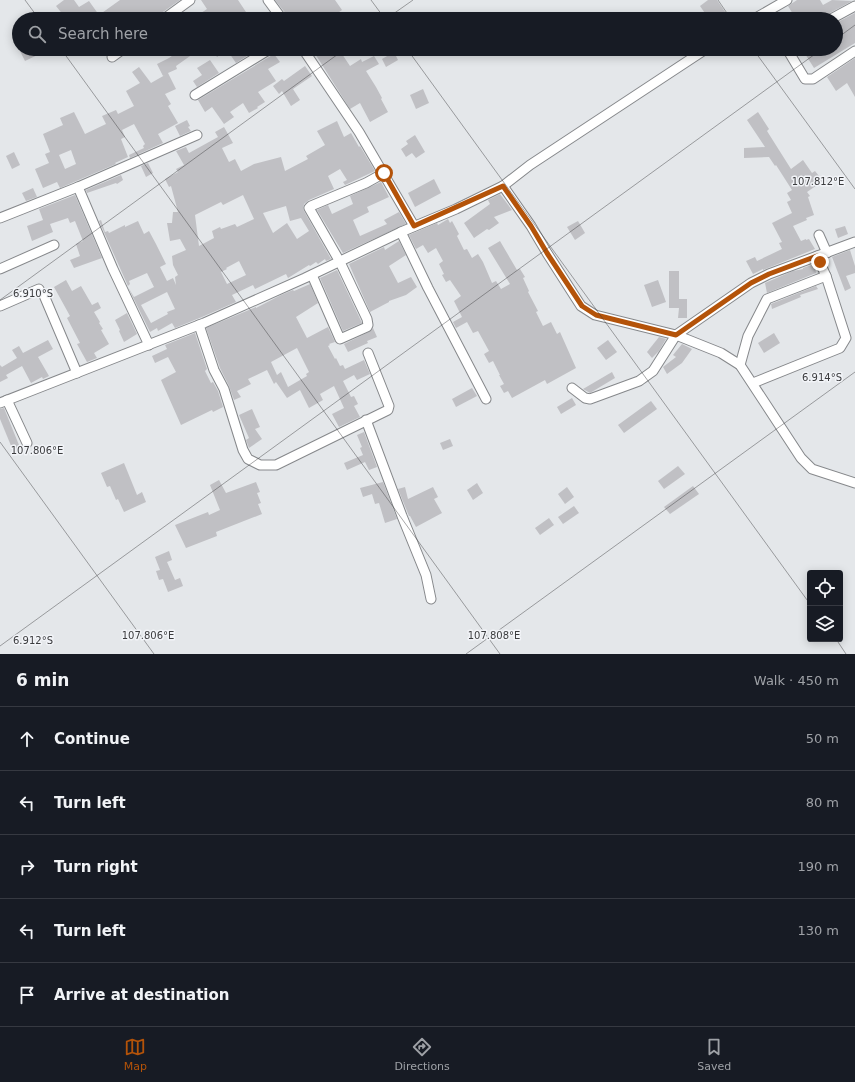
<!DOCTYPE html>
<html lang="en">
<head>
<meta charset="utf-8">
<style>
  :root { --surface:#171b24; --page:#242831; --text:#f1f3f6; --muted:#9ea1a6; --line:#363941; --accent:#b45309 }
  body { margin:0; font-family:"DejaVu Sans",sans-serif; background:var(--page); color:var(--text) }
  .controls { position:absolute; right:12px; bottom:12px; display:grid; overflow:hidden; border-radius:4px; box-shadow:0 2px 10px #0003 }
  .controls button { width:36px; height:36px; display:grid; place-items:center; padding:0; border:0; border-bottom:1px solid var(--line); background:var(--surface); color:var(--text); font:20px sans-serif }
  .stop { position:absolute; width:12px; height:12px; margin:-9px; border:3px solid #b45309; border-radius:50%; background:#fff }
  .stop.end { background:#b45309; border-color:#fff; box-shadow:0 1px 4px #0008 }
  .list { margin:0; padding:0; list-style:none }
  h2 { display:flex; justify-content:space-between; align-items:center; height:52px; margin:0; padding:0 16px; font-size:17px }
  h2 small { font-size:13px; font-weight:400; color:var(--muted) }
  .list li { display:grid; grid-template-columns:26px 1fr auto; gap:12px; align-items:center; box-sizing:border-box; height:64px; padding:0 16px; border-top:1px solid var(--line) }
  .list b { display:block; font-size:15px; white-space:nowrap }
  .list em { font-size:13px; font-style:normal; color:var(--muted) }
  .icon { flex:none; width:22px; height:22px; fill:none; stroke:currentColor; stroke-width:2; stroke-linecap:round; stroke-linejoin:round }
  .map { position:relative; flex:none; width:855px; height:654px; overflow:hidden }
  .search { position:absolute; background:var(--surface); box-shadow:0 2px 10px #0003; left:12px; right:12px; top:12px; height:44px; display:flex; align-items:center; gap:10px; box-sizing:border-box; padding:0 14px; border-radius:22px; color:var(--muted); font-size:15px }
  .sheet { height:372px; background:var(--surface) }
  nav { display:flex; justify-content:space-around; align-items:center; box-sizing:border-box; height:56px; border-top:1px solid var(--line); background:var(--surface); font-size:11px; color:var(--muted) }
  nav a { display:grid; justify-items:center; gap:2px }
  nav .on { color:var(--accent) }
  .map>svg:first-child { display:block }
  .building { fill:#c0c0c4; fill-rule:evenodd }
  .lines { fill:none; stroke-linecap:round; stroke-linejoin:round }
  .street-casing { stroke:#86888b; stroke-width:11 }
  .street { stroke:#fff; stroke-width:9 }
  .route { stroke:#b45309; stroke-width:5 }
  .ticks { fill:none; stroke:#3b3c3e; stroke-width:1; stroke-opacity:0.45 }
  .ticks-label { font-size:10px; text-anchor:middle; fill:#3b3c3e; stroke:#f2f4f8; stroke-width:3; stroke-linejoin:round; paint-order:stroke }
</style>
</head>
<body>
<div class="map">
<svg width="855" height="654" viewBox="0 0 855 654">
  <rect width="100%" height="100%" fill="#e4e7ea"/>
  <g class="building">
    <polygon points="64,0 74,0 79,7 89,1 99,15 120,0 180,0 160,14 158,19 68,19 65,15 64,16 56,6"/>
    <polygon points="201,0 238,0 248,15 242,19 192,19 207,9"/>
    <polygon points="275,0 335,0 342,10 329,19 288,19 287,15"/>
    <polygon points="708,0 717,0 730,19 709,19 700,6"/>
    <polygon points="797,0 820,0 823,5 832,0 852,1 828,14 825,19 796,19 788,6"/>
    <polygon points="855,13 855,43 814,68 802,49 836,49 836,23"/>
    <polygon points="19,49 50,49 25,61"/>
    <path d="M182,49h18l-24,17 1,3 -9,4 8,16 -11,5 6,10 -3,2 10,17 -20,11 5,9 -33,15 -1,-3 15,-7 -1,-2 2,-2 -11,-20 -12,6 3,7 -4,2 7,18 -13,6 1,1 -56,24 -3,-6 -14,6 -8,-19 14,-6 -4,-9 5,-2 -7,-18 20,-9 -3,-7 14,-6 11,22 21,-10 -4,-8 14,-6 2,4 16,-8 -8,-15 14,-8 -8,-11 7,-5 12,16 14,-8 -2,1 -6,-12 12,-6zM71,150l5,14 -11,5 -6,-14z"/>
    <polygon points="212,49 258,49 236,63 227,50 217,57"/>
    <polygon points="312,49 350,49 342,54 350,66 361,59 362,62 374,56 379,64 366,71 376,87 382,98 381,99 388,112 370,122 360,103 350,109"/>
    <polygon points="394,52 398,60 386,67 382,59"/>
    <polygon points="274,54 280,62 268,69 276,81 258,92 265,102 257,107 258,108 249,113 243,103 230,112 234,117 224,124 212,107 205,112 198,100"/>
    <polygon points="855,58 855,97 847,83 836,91 827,77"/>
    <polygon points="210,60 219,73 197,87 193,81 202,75 197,68"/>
    <polygon points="305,66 312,76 293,89 300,100 291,106 282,91 279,94 273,86 282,79 284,81"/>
    <polygon points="423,89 429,103 416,109 410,95"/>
    <polygon points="758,112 769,129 767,131 791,169 803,160 812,173 815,171 823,181 807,192 810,196 808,197 814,215 806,218 807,220 793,226 801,241 806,239 806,240 809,239 815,249 763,270 763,269 753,274 746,261 755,257 757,261 782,249 779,243 782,242 772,223 792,213 787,202 791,200 787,193 792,190 776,165 775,166 769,157 744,158 744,148 765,147 747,120"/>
    <polygon points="187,120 190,126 188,127 191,131 180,136 175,126"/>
    <path d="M337,121l7,16 7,-4 8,14 1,-1 15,25 -30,14 -2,-3 4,-2 -7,-11 -12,7 6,13 -25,11 -5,4 -1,4 1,3 27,48 -5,2 -1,-2 -7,5 -2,-2 -6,4 -1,-1 -21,13 -2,-4 -31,15 -2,-4 -21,10 4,7 -34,15 -27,11 -3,-5 -14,8 -1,-3 -7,4 -22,-45 6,10 20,-10 -7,-14 -18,8 1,3 -2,2 -29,-65 2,-1 4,12 3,-1 1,2 16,-8v2l13,-6 6,13 5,-3 7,13 10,20 -6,3 7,14 6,-3 3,7 -1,-8 3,-2 -5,-10 -1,-9 14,-6 -6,-11 -10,2 -3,-18h5l1,-11h5l-7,-26 -2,1 -4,-8 13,-7 -2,-3 8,-4 -8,-14 10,-4 3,6 29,-16 -3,-5 9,-5 9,16 -11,5 7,14 6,-3 6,12 13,-7 27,-7 4,14 23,-12 -2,-3 19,-11 -8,-14zM243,195l11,24 -17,8 -2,-3 -14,5 -1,-2 -8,4 2,7 -15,8 -4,-31 26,-13 2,3zM286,206l4,15 11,-3 8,13 -12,8 -10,-16 -14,10 -10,-20zM239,261l7,14 -19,9 -6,-12 6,-3 -1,-1zM167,292l8,17 -8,3 1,2 -17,9 -10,-18z"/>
    <polygon points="415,135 425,152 416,158 412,153 406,157 401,149 408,144 406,141"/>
    <polygon points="14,152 20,165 12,169 6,156"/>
    <polygon points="148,163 153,173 146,177 141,166"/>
    <polygon points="121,175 123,180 117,184 116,183 87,193 86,190"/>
    <polygon points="434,179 441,193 415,207 408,193"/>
    <polygon points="381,182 389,197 367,207 369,212 353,220 360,236 387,224 384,220 399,212 406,224 343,253 317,210 328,205 332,214 353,204 350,196"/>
    <polygon points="33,188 37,197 26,201 22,193"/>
    <polygon points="500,194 512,210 494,217 499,223 489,230 487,229 474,238 464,223 490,204 488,200"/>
    <polygon points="75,195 102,258 74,268 70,260 80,256 76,244 83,241 75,221 70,223 68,218 50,224 53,232 32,241 27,226 43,220 39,209"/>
    <polygon points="448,219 450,223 452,221 459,234 457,236 464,250 467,249 472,258 478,254 483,262 492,283 496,281 501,289 510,284 488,248 500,241 517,270 520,269 525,277 523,278 529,291 528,292 538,311 536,312 543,326 551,322 557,334 560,332 576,368 547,384 545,380 512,398 508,391 504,393 500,386 504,384 499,375 500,375 493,361 489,363 484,354 489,351 478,331 473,333 467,322 456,328 453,322 462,317 454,301 461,296 450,280 446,282 442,275 444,274 439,264 443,261 436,248 428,253 423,245 416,249 409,235 437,223 438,225"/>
    <polygon points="578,221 585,233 575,240 567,227"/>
    <polygon points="845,226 848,234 838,238 835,229"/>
    <polygon points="399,241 406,255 389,266 398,283 411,277 417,287 406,295 389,301 389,302 370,312 349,264 384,247 385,250"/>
    <polygon points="850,250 855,266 855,273 846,276 851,288 845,291 832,257"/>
    <polygon points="814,264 816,273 767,293 765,283 793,271 803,269 803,268"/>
    <polygon points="337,270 362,323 343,331 320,278"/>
    <polygon points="669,271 679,271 679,299 687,299 687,318 678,318 679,308 669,308"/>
    <polygon points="66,280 72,291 81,286 92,305 98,302 101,308 94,312 100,322 99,323 103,329 101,330 109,344 94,353 97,358 87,362 77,344 80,343 67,318 70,316 54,287"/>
    <polygon points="658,280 666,302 652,307 644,285"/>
    <path d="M310,284l8,19 -22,14 11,21 21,-11 7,15 -6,2 1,1 -2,1 7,13 1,-1 4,8 3,-1 2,4 19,-9 6,14 -13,6 -3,-5 -11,6 8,16 3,-1 4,8 -4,2 6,11 -21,10 -7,-13 12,-6 -10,-22 -14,8 3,6 -14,8 -9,-18 -13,8 -11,-16 -2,2 -7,-14 -19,9 3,5 -14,7 4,6 -7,3 -5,-14 -9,-18 -14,-40 50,-21v1l25,-13 12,-5 1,1zM297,348l12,24 -3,2 1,2 -19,11 -7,-15 -4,3 -6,-13z"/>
    <polygon points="816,286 818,289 800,295 801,297 772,309 771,304"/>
    <polygon points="127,313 137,334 124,342 119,331 120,330 115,320"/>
    <polygon points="373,328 377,337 367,341 368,343 348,352 344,344 369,332"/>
    <polygon points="195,333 207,369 205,371 211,383 213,382 218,391 223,407 213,412 212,410 181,425 161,380 176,372 168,357 155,363 152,356 167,349 165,345"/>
    <polygon points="774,333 780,343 764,353 758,343"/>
    <polygon points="659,337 666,339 659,351 652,358 647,352"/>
    <polygon points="48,340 53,349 38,357 49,376 43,379 42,377 31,383 22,366 6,375 8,378 0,382 0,365 2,367 17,358 12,350 19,346 23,353"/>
    <polygon points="608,340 617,352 606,360 597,348"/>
    <polygon points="682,344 692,349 682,363 667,374 663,367 676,357 673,355"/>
    <polygon points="612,372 615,378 590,393 583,389"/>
    <polygon points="472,388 477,396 456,407 452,399"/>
    <polygon points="572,398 576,405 561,414 557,407"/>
    <polygon points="651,401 657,409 624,433 618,425"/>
    <polygon points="4,408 21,450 14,453 0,419 0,409"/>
    <polygon points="252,409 260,427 255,429 262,439 249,448 246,440 249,438 239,415"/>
    <polygon points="364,432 377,467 369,470 365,462 347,470 344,463 363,455 360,448 362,447 357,435"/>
    <polygon points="450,439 453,446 443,450 440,443"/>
    <polygon points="124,463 137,495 142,492 146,502 124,512 118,499 116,500 110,486 107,487 101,473"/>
    <polygon points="678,466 685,474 664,489 658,481"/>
    <polygon points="219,480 226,493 256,482 260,492 257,493 261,503 258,504 262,514 216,532 217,536 186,548 175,525 208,512 209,515 220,510 210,485"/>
    <polygon points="383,482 397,519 385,523 379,503 375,504 372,494 363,497 360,488"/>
    <polygon points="477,483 483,493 473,500 467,490"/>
    <polygon points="693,486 699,494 670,514 664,507"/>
    <polygon points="405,487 408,499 433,487 438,497 434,499 442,513 416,527 410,516 409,516 398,489"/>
    <polygon points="567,487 574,497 565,504 558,494"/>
    <polygon points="574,506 579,513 563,524 558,517"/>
    <polygon points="549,518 554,525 540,535 535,528"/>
    <polygon points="169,551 172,560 167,562 175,580 180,578 183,586 168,592 163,579 159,580 156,571 160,570 155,557"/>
  </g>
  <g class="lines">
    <g class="street-casing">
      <g id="street">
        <polyline points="268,0 282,19"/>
        <polyline points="164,19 190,0"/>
        <polyline points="754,19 787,0"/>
        <polyline points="831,19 855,6"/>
        <polyline points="303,49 359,132 414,226"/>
        <polyline points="787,49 805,79 813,79 855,51"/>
        <polyline points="112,57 123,49"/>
        <polyline points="195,95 270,49"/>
        <polyline points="503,186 531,226 547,253 581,306 595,315 676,335 721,353 740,365 801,458 812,469 855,483"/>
        <polyline points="78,187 113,269 149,345"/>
        <polyline points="0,218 78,187 197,135"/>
        <polyline points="401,232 428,288 486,399"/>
        <polyline points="819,235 827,253"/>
        <polyline points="0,269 54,245"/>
        <polyline points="312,275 340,339 367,327 368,325 367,319 340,262 309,208 311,206 366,183 384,173"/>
        <polyline points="43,293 77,373"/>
        <polyline points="0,306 39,289"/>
        <polyline points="199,325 214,370 224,389 243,450 248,459 260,465 276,465 388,410 389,406 368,353"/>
        <polyline points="740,365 748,336 767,299 826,276 817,256"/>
        <polyline points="753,383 840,348 846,338 826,276"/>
        <polyline points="572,388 585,398 590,399 639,381 653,371 676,335 751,283 769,274 855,242"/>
        <polyline points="7,400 27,443"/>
        <polyline points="0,403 204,323 305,278 401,232 456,209 503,186 530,165 706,49"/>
        <polyline points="366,420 402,516 426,575 431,599"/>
      </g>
    </g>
    <use href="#street" class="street"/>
  </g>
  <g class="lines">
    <polyline class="route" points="384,173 414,226 503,186 531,226 547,253 582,306 596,315 676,335 751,283 769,274 817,256 820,262"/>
  </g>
  <path class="ticks" d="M25,0l14,19M371,0l14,19M718,0l13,19M386,19l27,-19M836,39l19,-14M61,49l439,605M407,49l403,555M753,49l102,140M0,300l345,-251M0,442l154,212M836,639l10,15M0,646l822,-597M466,654l389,-282"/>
  <g class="ticks-label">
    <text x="818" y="185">107.812°E</text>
    <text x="33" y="297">6.910°S</text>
    <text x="822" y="381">6.914°S</text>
    <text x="37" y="454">107.806°E</text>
    <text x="148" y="639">107.806°E</text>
    <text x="494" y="639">107.808°E</text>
    <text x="33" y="644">6.912°S</text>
  </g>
</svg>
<div class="controls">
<button><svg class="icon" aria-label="locate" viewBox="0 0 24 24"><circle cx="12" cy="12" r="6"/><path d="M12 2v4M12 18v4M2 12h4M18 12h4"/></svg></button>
<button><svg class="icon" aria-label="layers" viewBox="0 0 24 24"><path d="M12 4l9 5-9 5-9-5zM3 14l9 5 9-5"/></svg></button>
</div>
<div class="stop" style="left:384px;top:173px"></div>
<div class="stop end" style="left:820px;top:262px"></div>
<div class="search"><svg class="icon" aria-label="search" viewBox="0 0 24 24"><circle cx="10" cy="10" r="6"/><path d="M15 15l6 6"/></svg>Search here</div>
</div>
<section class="sheet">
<h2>6 min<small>Walk · 450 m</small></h2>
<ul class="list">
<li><svg class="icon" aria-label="ahead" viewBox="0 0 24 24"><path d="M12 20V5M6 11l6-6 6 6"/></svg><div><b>Continue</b></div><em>50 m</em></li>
<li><svg class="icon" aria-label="left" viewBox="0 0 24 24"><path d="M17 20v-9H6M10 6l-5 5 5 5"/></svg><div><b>Turn left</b></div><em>80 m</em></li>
<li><svg class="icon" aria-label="right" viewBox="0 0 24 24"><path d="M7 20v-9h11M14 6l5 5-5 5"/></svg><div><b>Turn right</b></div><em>190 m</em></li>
<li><svg class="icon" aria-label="left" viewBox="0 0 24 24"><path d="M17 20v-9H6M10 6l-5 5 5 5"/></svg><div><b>Turn left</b></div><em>130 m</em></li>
<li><svg class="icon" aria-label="arrive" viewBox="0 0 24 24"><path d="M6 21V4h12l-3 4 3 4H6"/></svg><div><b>Arrive at destination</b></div></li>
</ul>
</section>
<nav>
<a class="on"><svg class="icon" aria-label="map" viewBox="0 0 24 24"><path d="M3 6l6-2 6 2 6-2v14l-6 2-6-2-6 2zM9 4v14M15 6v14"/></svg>Map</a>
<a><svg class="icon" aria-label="directions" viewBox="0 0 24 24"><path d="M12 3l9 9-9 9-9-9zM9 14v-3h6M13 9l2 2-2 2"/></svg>Directions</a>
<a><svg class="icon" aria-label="saved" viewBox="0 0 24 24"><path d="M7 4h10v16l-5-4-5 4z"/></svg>Saved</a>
</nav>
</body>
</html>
